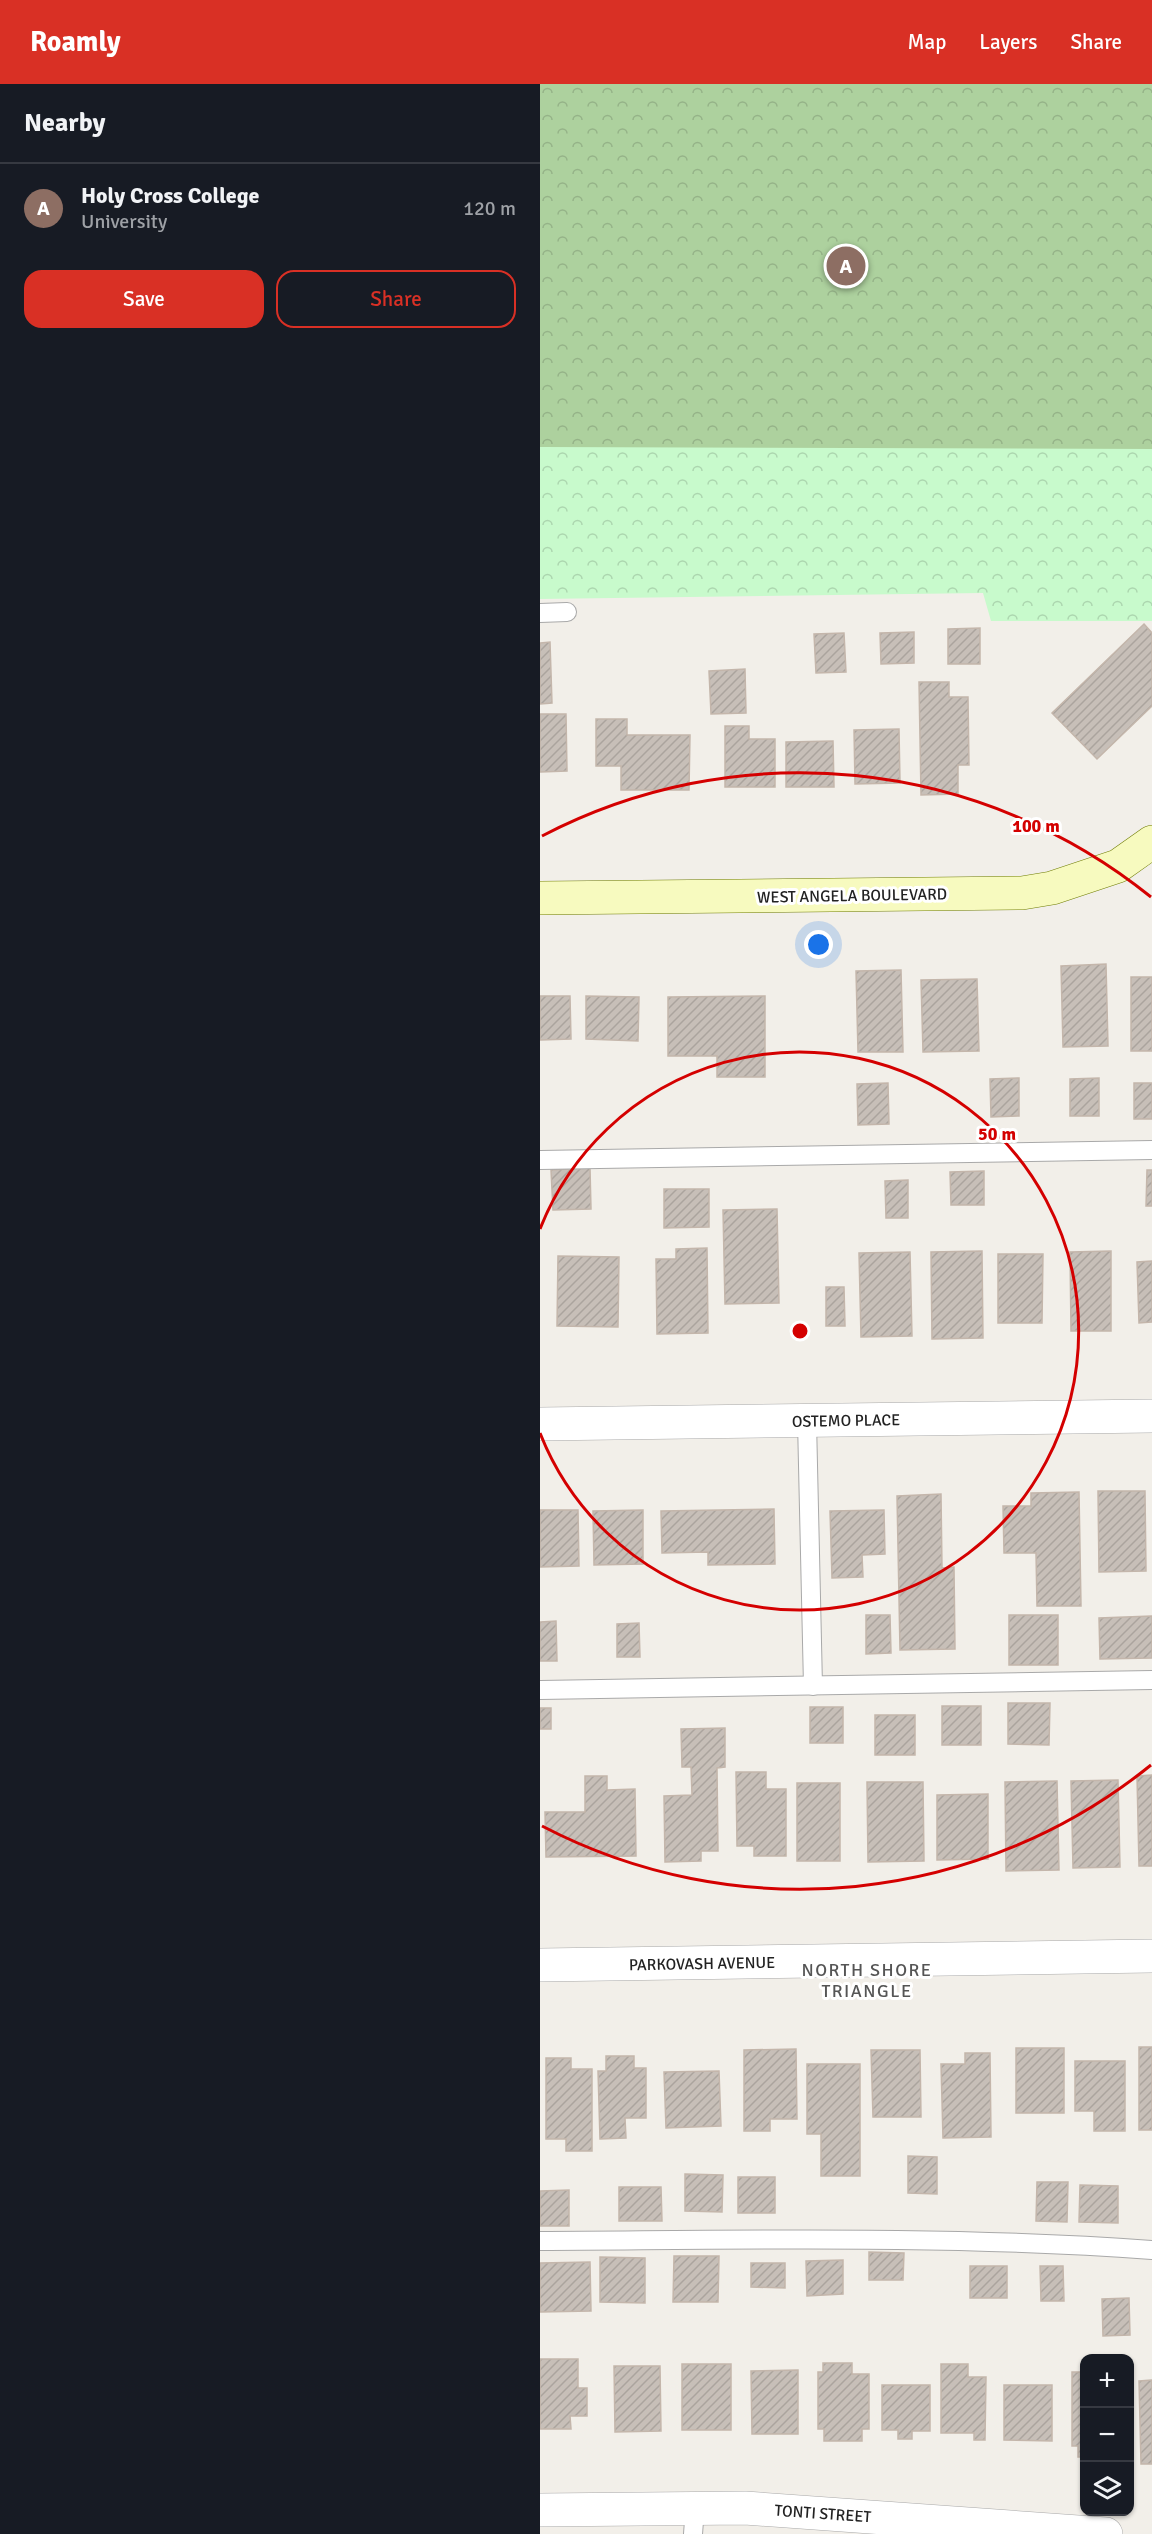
<!DOCTYPE html>
<html lang="en">
<head>
<meta charset="utf-8">
<style>
  :root { --surface:#171b24; --page:#242831; --text:#f1f3f6; --muted:#9ea1a6; --line:#363941; --accent:#d93025 }
  body { margin:0; font-family:Signika,sans-serif; background:var(--page); color:var(--text) }
  .controls { position:absolute; right:18px; bottom:18px; display:grid; overflow:hidden; border-radius:12px; box-shadow:0 2px 4px #0004 }
  .controls button { width:54px; height:54px; display:grid; place-items:center; padding:0; border:0; border-bottom:2px solid var(--line); background:var(--surface); color:var(--text); font:30px sans-serif }
  .you { position:absolute; left:279px; top:861px; width:21px; height:21px; margin:-15px; border:4px solid #fff; border-radius:50%; background:#1a73e8; box-shadow:0 0 0 9px #1a73e833 }
  .badge { display:grid; place-items:center; width:39px; height:39px; border-radius:50%; background:var(--accent); color:#fff; font-size:20px; font-weight:700 }
  .pin { position:absolute; translate:-50% -50%; border:3px solid #fff; box-shadow:0 2px 6px #0006 }
  .list { margin:0; padding:0; list-style:none }
  h2 { display:flex; justify-content:space-between; align-items:center; height:78px; margin:0; padding:0 24px; font-size:26px }
  h2 small { font-size:20px; font-weight:400; color:var(--muted) }
  .list li { display:grid; grid-template-columns:39px 1fr auto; gap:18px; align-items:center; box-sizing:border-box; height:90px; padding:0 24px; border-top:2px solid var(--line) }
  .list b { display:block; font-size:22px; white-space:nowrap }
  .list p { margin:0; font-size:20px; white-space:nowrap; color:var(--muted) }
  .list em { font-size:20px; font-style:normal; color:var(--muted) }
  .actions { display:flex; gap:12px; padding:18px 24px }
  .actions a { flex:1; padding:14px 0; border:2px solid var(--accent); border-radius:18px; text-align:center; font-size:21px; color:var(--accent) }
  .actions .main { background:var(--accent); color:#fff }
  .icon { flex:none; width:33px; height:33px; fill:none; stroke:currentColor; stroke-width:2; stroke-linecap:round; stroke-linejoin:round }
  .map { position:relative; flex:none; width:612px; height:2450px; overflow:hidden }
  header { display:flex; align-items:center; gap:36px; box-sizing:border-box; height:84px; padding:0 30px; background:var(--accent); color:#fff }
  header strong { font-size:28px }
  nav { display:flex; gap:33px; margin-inline-start:auto; font-size:21px }
  main { display:flex }
  aside { flex:1; background:var(--surface) }
  .map>svg:first-child { display:block }
  .forest { fill:url(#forest-crowns) }
  .park { fill:url(#park-crowns) }
  .building { fill:url(#building-hatch); stroke:#c4b6ab; stroke-width:1.5 }
  .lines { fill:none; stroke-linecap:round; stroke-linejoin:round }
  .lane-casing { stroke:#a9a9a9; stroke-width:20 }
  .street-casing { stroke:#a9a9a9; stroke-width:34 }
  .secondary-casing { stroke:#707d05; stroke-width:34 }
  .lane { stroke:#fff; stroke-width:18 }
  .street { stroke:#fff; stroke-width:33 }
  .secondary { stroke:#f7fabf; stroke-width:33 }
  .ring { fill:none; stroke:#d40000; stroke-width:3 }
  .labels { text-anchor:middle; stroke-width:6; stroke-linejoin:round; paint-order:stroke }
  .street-label { font-size:16px; fill:#222; stroke:#fff }
  .neighbourhood-label { font-size:18px; letter-spacing:1.5px; fill:#555; stroke:#fff }
  .centre { fill:#d40000; stroke:#fff; stroke-width:3 }
  .ring-label { font-size:18px; text-anchor:middle; font-weight:bold; fill:#d40000; stroke:#fff; stroke-width:6; stroke-linejoin:round; paint-order:stroke }
</style>
</head>
<body>
<header>
<strong>Roamly</strong>
<nav><a>Map</a><a>Layers</a><a>Share</a></nav>
</header>
<main>
<aside>
<h2>Nearby<small></small></h2>
<ul class="list">
<li><span class="badge" style="background:#8d6e63">A</span><div><b>Holy Cross College</b><p>University</p></div><em>120 m</em></li>
</ul>
<div class="actions"><a class="main">Save</a><a>Share</a></div>
</aside>
<div class="map">
<svg width="612" height="2450" viewBox="0 0 612 2450">
  <defs>
    <pattern id="forest-crowns" width="20" height="18" patternUnits="userSpaceOnUse" patternTransform="scale(1.5)"><rect width="20" height="18" fill="#add19e"/><path d="M2 6a3 3 0 1 1 6 0M12 15a3 3 0 1 1 6 0" fill="none" stroke="#95b388"/></pattern>
    <pattern id="park-crowns" width="20" height="18" patternUnits="userSpaceOnUse" patternTransform="scale(1.5)"><rect width="20" height="18" fill="#c8facc"/><path d="M2 6a3 3 0 1 1 6 0M12 15a3 3 0 1 1 6 0" fill="none" stroke="#acd6af"/></pattern>
    <pattern id="building-hatch" width="6" height="6" patternUnits="userSpaceOnUse" patternTransform="scale(1.5)"><rect width="6" height="6" fill="#c7bfb8"/><path d="M-1 1l2-2M0 6l6-6M5 7l2-2" fill="none" stroke="#aba49e"/></pattern>
  </defs>
  <rect width="100%" height="100%" fill="#f2efe9"/>
  <polygon class="forest" points="0,0 612,0 612,399 0,418"/>
  <polygon class="park" points="0,363 612,365 612,537 451,537 443,509 0,515"/>
  <g class="building">
    <polygon points="604,540 612,549 612,622 557,675 512,629"/>
    <polygon points="440,544 440,580 408,580 408,545"/>
    <polygon points="374,548 374,579 341,580 340,549"/>
    <polygon points="304,549 306,588 276,589 274,550"/>
    <polygon points="10,558 12,619 0,620 0,559"/>
    <polygon points="205,585 206,629 171,630 169,587"/>
    <polygon points="379,598 409,598 409,613 428,613 429,681 418,681 418,710 381,711"/>
    <polygon points="0,630 26,630 27,687 0,688"/>
    <polygon points="56,635 87,635 87,651 150,651 149,706 81,706 81,682 56,682"/>
    <polygon points="185,642 209,642 209,655 235,655 235,703 185,703"/>
    <polygon points="359,645 360,699 315,700 314,646"/>
    <polygon points="293,657 294,703 246,703 246,658"/>
    <polygon points="566,880 568,962 523,963 521,882"/>
    <polygon points="361,886 363,968 318,968 316,887"/>
    <rect x="591" y="893" width="21" height="74"/>
    <polygon points="437,895 439,967 383,968 381,896"/>
    <polygon points="0,912 30,912 31,955 0,956"/>
    <polygon points="46,912 99,913 98,957 46,955"/>
    <polygon points="225,912 225,993 177,993 177,972 128,972 128,913"/>
    <polygon points="479,994 479,1032 451,1033 450,995"/>
    <polygon points="559,994 559,1032 530,1032 530,995"/>
    <polygon points="348,999 349,1040 318,1041 317,1000"/>
    <rect x="594" y="999" width="18" height="36"/>
    <polygon points="50,1084 51,1125 13,1126 11,1086"/>
    <polygon points="607,1086 612,1086 612,1122 606,1122"/>
    <polygon points="444,1087 444,1121 411,1121 410,1088"/>
    <polygon points="368,1096 368,1134 346,1134 345,1097"/>
    <polygon points="124,1105 169,1105 169,1143 124,1144"/>
    <polygon points="237,1125 239,1219 185,1220 183,1126"/>
    <polygon points="167,1164 168,1249 117,1250 116,1175 136,1175 136,1165"/>
    <polygon points="442,1167 443,1254 392,1255 391,1168"/>
    <polygon points="571,1167 571,1247 531,1247 530,1168"/>
    <polygon points="370,1168 372,1252 321,1253 319,1169"/>
    <polygon points="458,1170 503,1170 502,1239 458,1239"/>
    <polygon points="18,1172 79,1173 78,1243 17,1242"/>
    <polygon points="612,1177 612,1238 599,1239 597,1178"/>
    <polygon points="286,1203 304,1203 305,1242 286,1242"/>
    <polygon points="558,1407 605,1407 606,1487 559,1488"/>
    <polygon points="539,1408 541,1522 497,1522 496,1469 464,1469 463,1422 491,1422 491,1409"/>
    <polygon points="401,1410 402,1484 414,1483 415,1565 360,1566 357,1412"/>
    <polygon points="234,1425 235,1480 168,1481 168,1468 122,1469 121,1427"/>
    <polygon points="0,1426 38,1426 39,1482 0,1483"/>
    <polygon points="103,1426 103,1480 54,1481 53,1427"/>
    <polygon points="344,1426 345,1470 322,1471 323,1493 292,1494 290,1427"/>
    <polygon points="326,1531 350,1531 351,1569 326,1570"/>
    <rect x="469" y="1531" width="49" height="50"/>
    <polygon points="612,1532 612,1574 560,1575 559,1534"/>
    <polygon points="16,1537 17,1577 0,1577 0,1538"/>
    <polygon points="99,1539 100,1573 77,1573 77,1540"/>
    <polygon points="468,1619 510,1619 509,1661 468,1660"/>
    <rect x="402" y="1622" width="39" height="39"/>
    <rect x="270" y="1623" width="33" height="36"/>
    <rect x="0" y="1624" width="11" height="21"/>
    <rect x="335" y="1631" width="40" height="40"/>
    <polygon points="185,1644 185,1683 177,1684 178,1767 161,1767 161,1777 125,1778 124,1712 152,1711 151,1683 142,1683 141,1645"/>
    <polygon points="196,1688 226,1688 226,1705 246,1705 246,1772 214,1772 214,1762 197,1762"/>
    <polygon points="612,1691 612,1782 599,1782 597,1692"/>
    <polygon points="45,1692 67,1692 67,1706 95,1705 96,1772 6,1773 5,1728 45,1728"/>
    <polygon points="578,1696 580,1783 533,1784 531,1697"/>
    <polygon points="517,1697 519,1786 466,1787 465,1698"/>
    <polygon points="327,1698 383,1698 384,1777 328,1778"/>
    <rect x="257" y="1699" width="43" height="78"/>
    <polygon points="448,1710 448,1775 397,1776 397,1711"/>
    <rect x="599" y="1963" width="13" height="83"/>
    <rect x="476" y="1964" width="48" height="65"/>
    <polygon points="256,1965 257,2035 230,2035 230,2047 204,2047 204,1966"/>
    <polygon points="331,1966 380,1966 381,2033 333,2033"/>
    <polygon points="425,1969 450,1969 451,2053 403,2054 401,1980 425,1980"/>
    <polygon points="66,1972 94,1972 94,1984 106,1984 106,2034 85,2034 86,2054 60,2055 58,1987 66,1987"/>
    <polygon points="6,1974 31,1974 31,1985 52,1985 52,2067 26,2067 26,2055 6,2055"/>
    <polygon points="535,1977 585,1977 585,2047 554,2047 554,2027 535,2027"/>
    <polygon points="267,1980 320,1980 320,2092 281,2092 281,2050 267,2050"/>
    <polygon points="179,1987 181,2042 126,2044 124,1988"/>
    <polygon points="368,2072 397,2073 397,2110 368,2109"/>
    <polygon points="145,2090 183,2091 182,2128 145,2127"/>
    <rect x="198" y="2093" width="37" height="36"/>
    <polygon points="497,2098 528,2098 527,2138 496,2137"/>
    <polygon points="540,2101 578,2102 578,2139 539,2138"/>
    <polygon points="79,2103 121,2103 122,2137 79,2137"/>
    <polygon points="29,2106 29,2142 0,2142 0,2107"/>
    <polygon points="329,2168 364,2169 363,2196 329,2196"/>
    <polygon points="134,2172 179,2172 178,2218 133,2218"/>
    <polygon points="60,2173 105,2174 105,2219 60,2218"/>
    <polygon points="303,2176 303,2210 267,2212 266,2177"/>
    <polygon points="50,2178 51,2227 0,2228 0,2179"/>
    <polygon points="211,2179 245,2179 245,2204 211,2203"/>
    <rect x="430" y="2182" width="37" height="32"/>
    <polygon points="500,2182 523,2182 524,2217 501,2217"/>
    <polygon points="589,2214 590,2251 563,2252 562,2215"/>
    <polygon points="0,2275 38,2275 38,2304 47,2304 47,2332 30,2332 31,2345 0,2345"/>
    <polygon points="283,2279 312,2279 312,2290 329,2290 329,2345 322,2345 322,2357 284,2357 284,2345 278,2345 278,2288 283,2288"/>
    <rect x="142" y="2280" width="49" height="66"/>
    <polygon points="401,2280 428,2280 428,2293 446,2293 445,2356 434,2356 434,2349 401,2349"/>
    <polygon points="74,2282 120,2282 121,2347 75,2348"/>
    <polygon points="258,2286 258,2350 212,2350 211,2287"/>
    <polygon points="532,2288 544,2288 544,2373 538,2373 538,2362 532,2362"/>
    <polygon points="612,2296 612,2380 601,2380 599,2297"/>
    <polygon points="342,2301 390,2301 390,2347 372,2347 372,2355 358,2355 358,2346 342,2346"/>
    <polygon points="464,2301 512,2301 512,2357 464,2356"/>
  </g>
  <g class="lines">
    <g class="lane-casing">
      <g id="lane">
        <polyline points="0,529 27,528"/>
        <polyline points="0,1076 612,1066"/>
        <polyline points="267,1337 273,1602"/>
        <polyline points="0,1606 612,1596"/>
        <path d="M0,2157c204,-1 408,-6 612,9"/>
        <polyline points="153,2450 155,2424"/>
      </g>
    </g>
    <g class="street-casing">
      <g id="street">
        <polyline points="0,1340 612,1332"/>
        <polyline points="0,1881 612,1872"/>
        <polyline points="0,2426 205,2424 566,2450"/>
      </g>
    </g>
    <g class="secondary-casing">
      <polyline id="secondary" points="0,814 482,809 512,804 578,782 612,758"/>
    </g>
    <use href="#lane" class="lane"/>
    <use href="#street" class="street"/>
    <use href="#secondary" class="secondary"/>
  </g>
  <g class="ring">
    <path d="M0 1145A279 279 0 1 1 0 1349"/>
    <path d="M611 1681A558 558 0 0 1 2 1742M2 752A558 558 0 0 1 611 813"/>
  </g>
  <g class="labels">
    <g class="street-label">
      <text transform="translate(312 811) rotate(-1)" y="6">WEST ANGELA BOULEVARD</text>
      <text transform="translate(306 1336) rotate(-1)" y="6">OSTEMO PLACE</text>
      <text transform="translate(162 1879) rotate(-1)" y="6">PARKOVASH AVENUE</text>
      <text transform="translate(283 2429) rotate(4)" y="6">TONTI STREET</text>
    </g>
    <g class="neighbourhood-label">
      <text x="327" y="1892">NORTH SHORE<tspan x="327" dy="21">TRIANGLE</tspan></text>
    </g>
  </g>
  <circle cx="260" cy="1247" r="9" class="centre"/>
  <g class="ring-label">
    <text x="496" y="748">100 m</text>
    <text x="457" y="1056">50 m</text>
  </g>
</svg>
<div class="controls">
<button>+</button>
<button>−</button>
<button><svg class="icon" aria-label="layers" viewBox="0 0 24 24"><path d="M12 4l9 5-9 5-9-5zM3 14l9 5 9-5"/></svg></button>
</div>
<div class="you"></div>
<div class="pin badge" style="left:306px;top:182px;background:#8d6e63">A</div>
</div>
</main>
</body>
</html>
